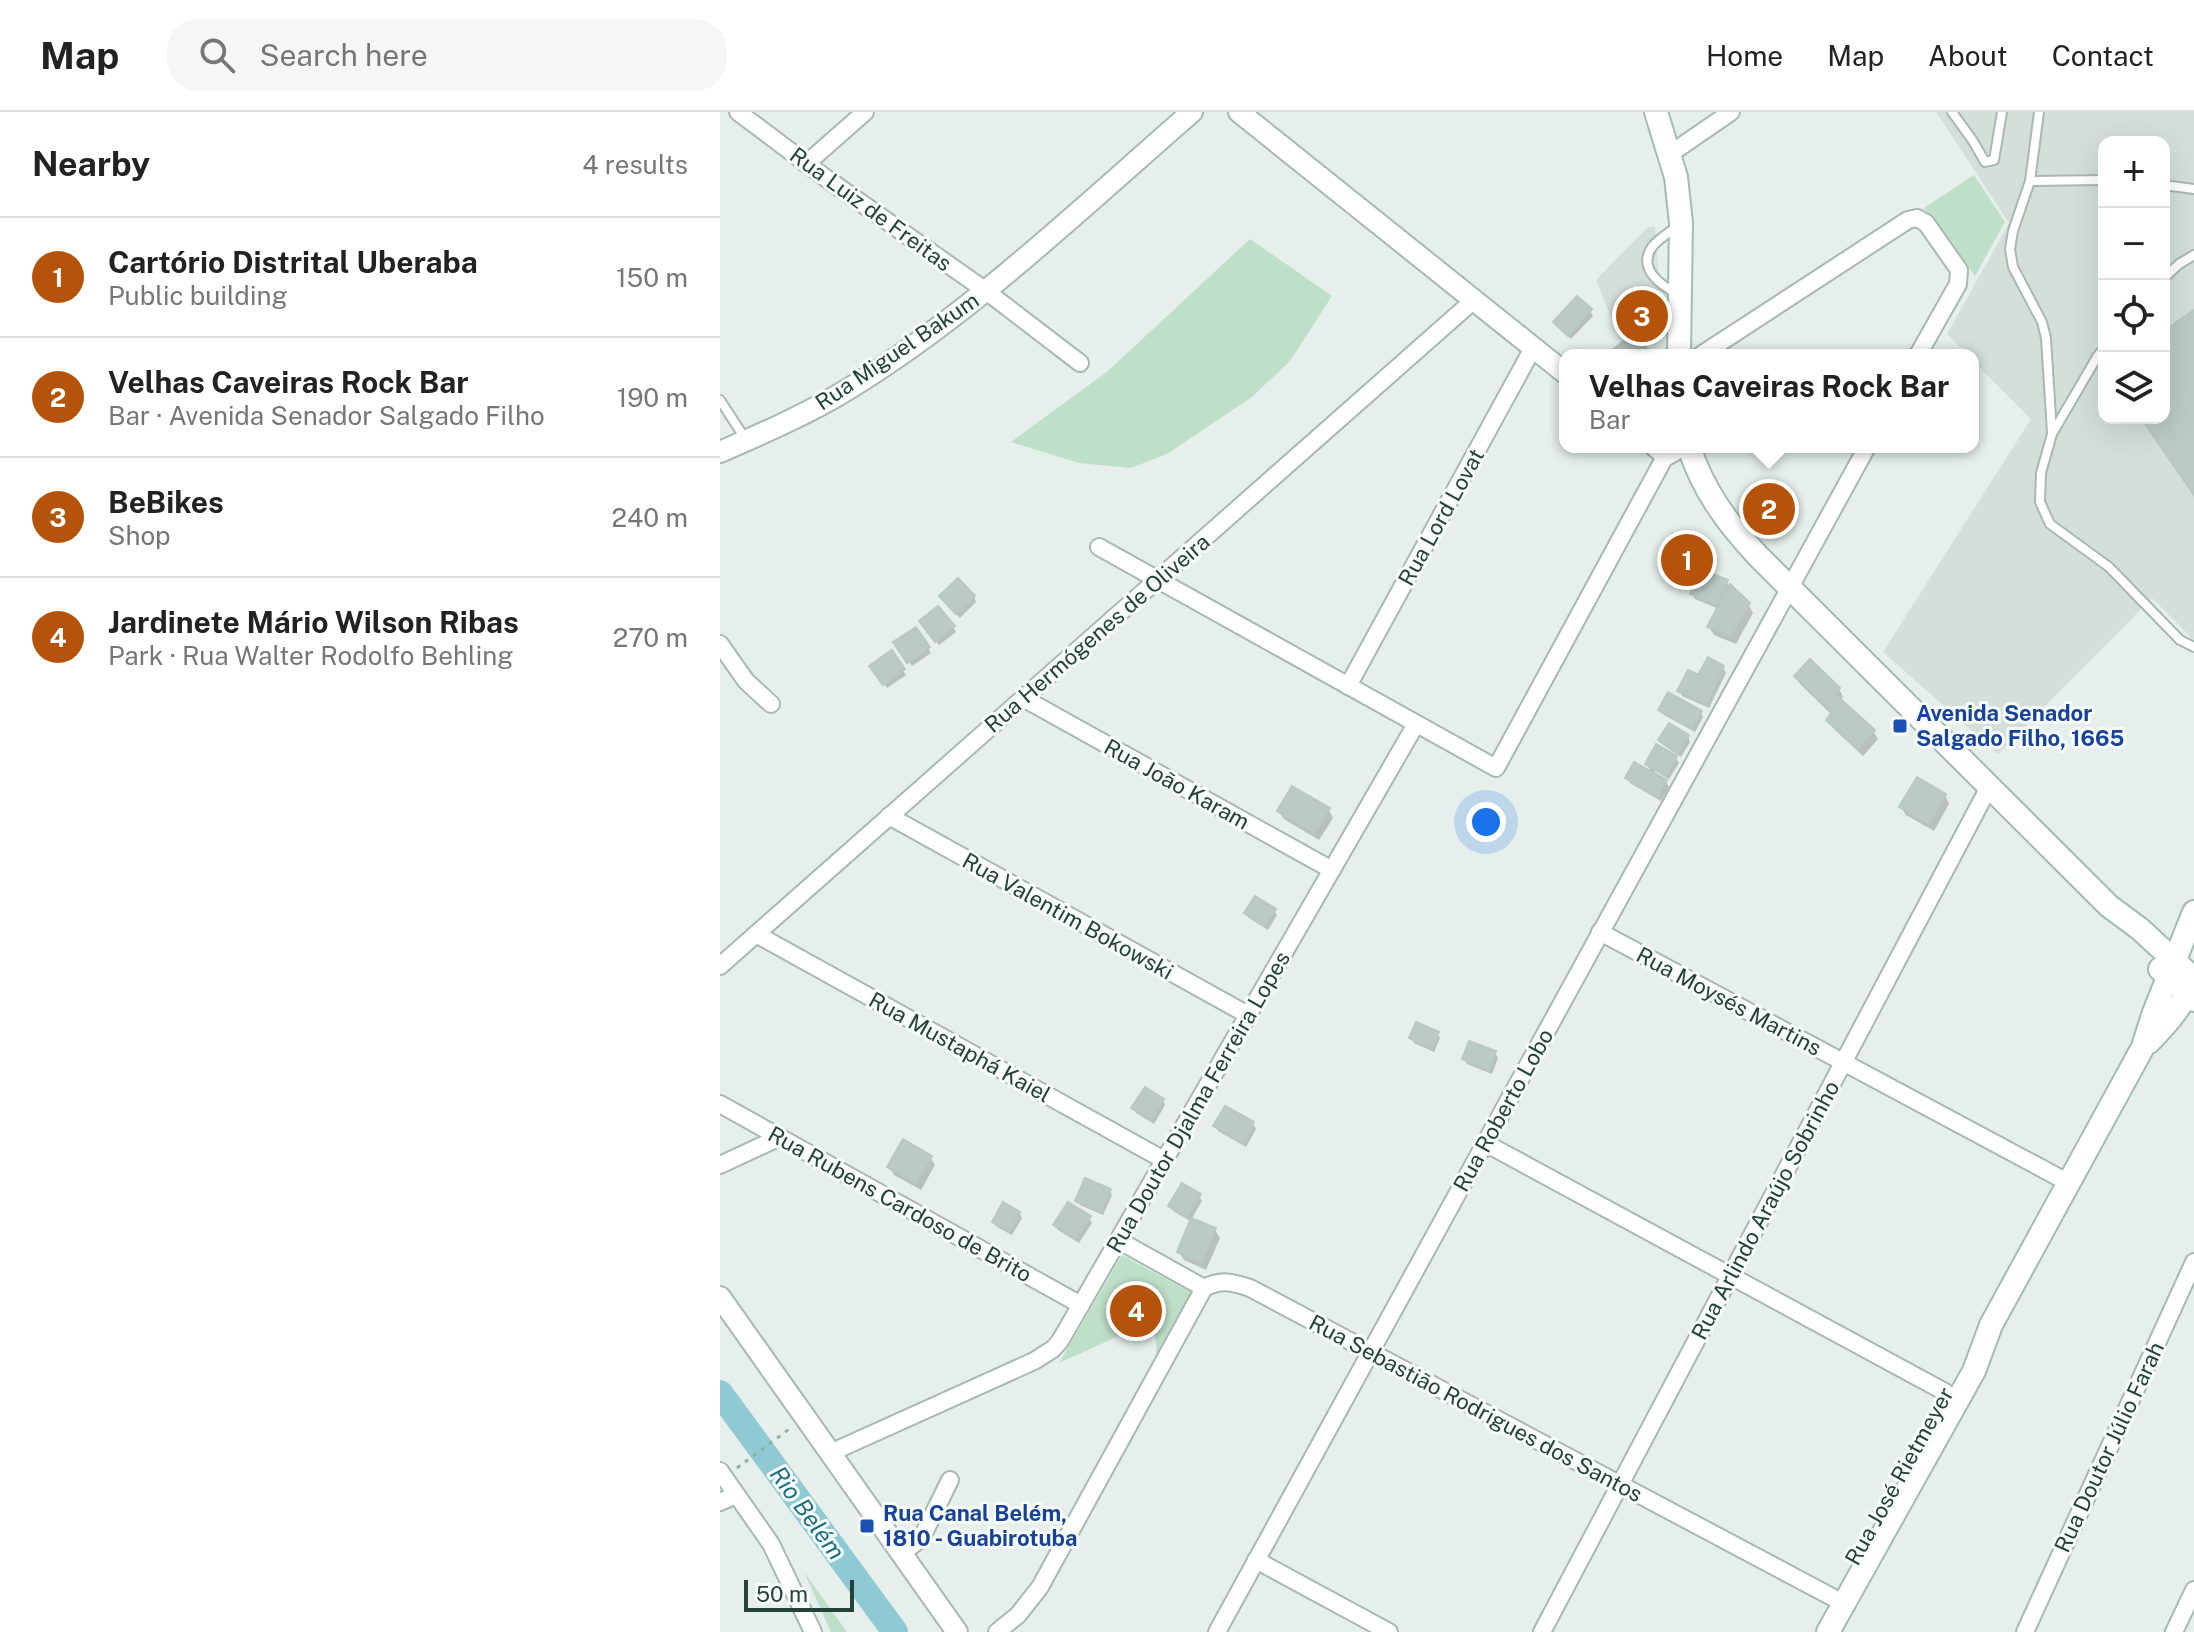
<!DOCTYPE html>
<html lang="en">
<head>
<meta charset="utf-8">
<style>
  :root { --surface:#fff; --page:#f6f6f6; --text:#222; --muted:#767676; --line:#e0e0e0; --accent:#b45309 }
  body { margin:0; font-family:"Public Sans",sans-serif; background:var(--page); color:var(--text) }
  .controls { position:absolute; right:24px; top:24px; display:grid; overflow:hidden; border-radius:16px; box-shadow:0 8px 32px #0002 }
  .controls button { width:72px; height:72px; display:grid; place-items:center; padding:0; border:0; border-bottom:2px solid var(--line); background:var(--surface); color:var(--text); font:40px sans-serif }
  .scale { position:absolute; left:24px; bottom:20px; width:110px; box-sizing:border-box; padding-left:8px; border:4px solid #24423a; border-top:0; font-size:22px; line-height:28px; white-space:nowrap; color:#24423a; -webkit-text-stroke:6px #f7fbf9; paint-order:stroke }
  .you { position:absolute; left:766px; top:710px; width:28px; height:28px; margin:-20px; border:6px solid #fff; border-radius:50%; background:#1a73e8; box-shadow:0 0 0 12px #1a73e833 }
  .badge { display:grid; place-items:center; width:52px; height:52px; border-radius:50%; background:var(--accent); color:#fff; font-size:26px; font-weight:700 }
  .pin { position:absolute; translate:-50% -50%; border:4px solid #fff; box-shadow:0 2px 8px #0006 }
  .popup { position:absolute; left:839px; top:237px; width:420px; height:104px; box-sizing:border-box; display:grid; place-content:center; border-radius:16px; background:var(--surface); filter:drop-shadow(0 2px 6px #0005); font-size:26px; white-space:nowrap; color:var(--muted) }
  .popup b { font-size:30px; color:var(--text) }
  .popup::after { content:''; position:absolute; left:50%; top:100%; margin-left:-16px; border:16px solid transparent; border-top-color:var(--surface) }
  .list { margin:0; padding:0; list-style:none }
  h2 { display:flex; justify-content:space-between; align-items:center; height:104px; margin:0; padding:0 32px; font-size:34px }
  h2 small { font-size:26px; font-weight:400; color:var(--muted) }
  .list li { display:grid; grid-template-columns:52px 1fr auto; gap:24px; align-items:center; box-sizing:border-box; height:120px; padding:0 32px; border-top:2px solid var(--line) }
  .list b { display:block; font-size:30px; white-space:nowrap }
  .list p { margin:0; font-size:26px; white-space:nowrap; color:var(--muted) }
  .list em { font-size:26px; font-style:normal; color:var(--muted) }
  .icon { flex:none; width:44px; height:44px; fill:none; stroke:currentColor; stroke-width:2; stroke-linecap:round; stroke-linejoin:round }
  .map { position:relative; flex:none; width:1474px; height:1520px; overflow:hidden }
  header { display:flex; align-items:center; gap:48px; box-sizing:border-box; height:112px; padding:0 40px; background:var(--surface); border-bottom:2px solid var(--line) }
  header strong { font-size:38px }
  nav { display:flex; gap:44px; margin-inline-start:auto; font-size:28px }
  .search { width:560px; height:72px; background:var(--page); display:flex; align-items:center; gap:20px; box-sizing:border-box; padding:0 28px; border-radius:32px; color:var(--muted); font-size:30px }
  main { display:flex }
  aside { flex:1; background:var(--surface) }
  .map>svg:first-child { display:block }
  .built { fill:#d4dfda; fill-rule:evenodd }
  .green { fill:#bfe0c8 }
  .shadow { fill:#0003 }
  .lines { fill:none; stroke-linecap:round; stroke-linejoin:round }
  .river { stroke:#8ec9d4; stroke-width:26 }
  .building { fill:#bbcac4; stroke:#b8c9c2; stroke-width:2 }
  .service-casing { stroke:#a8b8b2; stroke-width:12 }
  .minor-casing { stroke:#a8b8b2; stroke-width:20 }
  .tertiary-casing { stroke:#a8b8b2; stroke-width:24 }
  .secondary-casing { stroke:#a4bbb3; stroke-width:26 }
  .path { stroke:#86b3a5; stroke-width:3; stroke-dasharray:4 6; stroke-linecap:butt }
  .service { stroke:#fff; stroke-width:8 }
  .minor { stroke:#fff; stroke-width:16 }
  .tertiary { stroke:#fff; stroke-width:20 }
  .secondary { stroke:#fff; stroke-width:22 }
  .transit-dot { fill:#1a4fb4; stroke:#f7fbf9; stroke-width:3 }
  .labels { text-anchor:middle; stroke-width:6; stroke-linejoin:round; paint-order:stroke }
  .street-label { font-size:22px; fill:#24423a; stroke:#f7fbf9 }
  .transit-label { font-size:22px; font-weight:bold; fill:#164399; stroke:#f7fbf9; text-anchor:start }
  .water-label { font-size:24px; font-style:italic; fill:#1c6f80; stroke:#f7fbf9 }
</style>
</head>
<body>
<header>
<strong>Map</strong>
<div class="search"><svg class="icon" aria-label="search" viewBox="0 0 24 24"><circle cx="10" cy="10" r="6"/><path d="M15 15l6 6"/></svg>Search here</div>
<nav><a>Home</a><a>Map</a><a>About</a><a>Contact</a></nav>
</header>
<main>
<aside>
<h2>Nearby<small>4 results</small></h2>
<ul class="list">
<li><span class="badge">1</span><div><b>Cartório Distrital Uberaba</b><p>Public building</p></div><em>150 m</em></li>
<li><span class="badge">2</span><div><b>Velhas Caveiras Rock Bar</b><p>Bar · Avenida Senador Salgado Filho</p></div><em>190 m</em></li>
<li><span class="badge">3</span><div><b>BeBikes</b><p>Shop</p></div><em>240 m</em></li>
<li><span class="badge">4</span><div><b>Jardinete Mário Wilson Ribas</b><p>Park · Rua Walter Rodolfo Behling</p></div><em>270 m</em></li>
</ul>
</aside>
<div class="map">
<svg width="1474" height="1520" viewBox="0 0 1474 1520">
  <rect width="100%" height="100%" fill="#e6efeb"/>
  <g class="built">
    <path d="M1216,0h258v528l-42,-42 -154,156 -115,-102 148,-233 -58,-58v-6h-5l-21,-21 62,-111zM1384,30h60v276h-60z"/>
    <polygon points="928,115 935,115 941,199 900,227 876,168"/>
  </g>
  <g class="green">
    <polygon points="1254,63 1285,110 1255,164 1204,96"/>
    <polygon points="530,127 612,184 570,249 532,285 447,342 411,356 359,351 291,330 388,259"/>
    <path d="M402,1143l70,38 -36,64c1,-20 1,-30 -22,-28l-75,34z"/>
    <polygon points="84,1460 127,1520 111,1520"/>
  </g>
  <g class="shadow">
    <polygon points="870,199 873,204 851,227 836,211"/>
    <polygon points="985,440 987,445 980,459 1006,470 1010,476 1028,492 1033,501 1016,532 994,523 989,515 999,497 975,487 972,482 975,474 953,463 950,458"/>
    <polygon points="254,485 256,490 240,506 225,490"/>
    <polygon points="204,514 233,515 236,520 219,533"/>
    <polygon points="196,518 211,541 192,554 176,531"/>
    <polygon points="171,541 186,563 167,576 155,559"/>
    <polygon points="1003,556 1006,561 989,596 962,584 960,579 979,565"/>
    <polygon points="1076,565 1119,577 1123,585 1120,589 1153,619 1158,627 1143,644 1113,616 1108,608 1112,603 1081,573"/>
    <polygon points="941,598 981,600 983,605 975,620 944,603"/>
    <polygon points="968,625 970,630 961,645 943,633 940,628"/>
    <polygon points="956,646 959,651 949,667 935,659 933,662 927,652"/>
    <polygon points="907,666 946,670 949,675 941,689 910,671"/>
    <polygon points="1225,683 1229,692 1214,719 1186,703 1181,695"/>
    <polygon points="608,697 613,706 599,728 564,707 559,699"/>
    <polygon points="554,798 557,803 548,818 529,806 526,801"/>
    <polygon points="717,921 720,926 714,940 694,931 691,926"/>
    <polygon points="775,941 778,946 772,962 747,952 744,947"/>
    <polygon points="443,988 445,993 434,1012 416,1001 414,996"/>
    <polygon points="533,1012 536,1017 526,1035 498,1019 495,1014"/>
    <polygon points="210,1045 215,1053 201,1078 174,1063 170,1055"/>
    <polygon points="389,1078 392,1083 383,1103 360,1093 357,1088"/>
    <polygon points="479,1084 482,1089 471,1108 495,1118 500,1126 486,1158 464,1148 459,1140 472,1110 453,1099 450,1094"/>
    <polygon points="299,1101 302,1106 292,1123 277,1115 274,1110"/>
    <polygon points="369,1106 372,1111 359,1131 338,1118 335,1113"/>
  </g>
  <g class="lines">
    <polyline class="river" points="0,1281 175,1520"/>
  </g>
  <g class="building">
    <polygon points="857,184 872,197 848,224 833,210"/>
    <polygon points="1474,198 1474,383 1421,306 1444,306 1444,219"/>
    <polygon points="918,217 926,226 927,243 886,243"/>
    <polygon points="964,427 986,438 970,469 948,458"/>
    <polygon points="980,457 1008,468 997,493 970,482"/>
    <polygon points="238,466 255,484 236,502 219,484"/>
    <polygon points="1010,472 1030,491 1011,524 987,515"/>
    <polygon points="218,494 235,514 215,530 199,509"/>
    <polygon points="196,515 210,535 187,551 173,530"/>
    <polygon points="172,538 185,557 163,573 149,554"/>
    <polygon points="988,545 1004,554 996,571 978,563"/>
    <polygon points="1090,547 1120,576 1104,593 1074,564"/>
    <polygon points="968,558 996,571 986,593 957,579"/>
    <polygon points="948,580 982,599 972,617 938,598"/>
    <polygon points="1115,582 1155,618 1138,637 1106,608 1112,600 1104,593"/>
    <polygon points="949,611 969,623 958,641 938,628"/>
    <polygon points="936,632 957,644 946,664 925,652"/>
    <polygon points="914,650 947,668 938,685 905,666"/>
    <polygon points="1197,665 1226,682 1209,712 1179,695"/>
    <polygon points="572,674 610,696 594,721 557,699"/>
    <polygon points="535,784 556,797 544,814 524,801"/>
    <polygon points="696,910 719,920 712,936 689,926"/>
    <polygon points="749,929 776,939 769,958 742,947"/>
    <polygon points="425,975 444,987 431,1008 411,996"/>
    <polygon points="505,994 534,1010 523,1031 493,1014"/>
    <polygon points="183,1027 212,1044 196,1071 167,1055"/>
    <polygon points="365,1066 391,1077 381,1100 355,1089"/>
    <polygon points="462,1071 481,1082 467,1105 448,1094"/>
    <polygon points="283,1090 300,1100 289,1120 272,1110"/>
    <polygon points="348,1090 371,1104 356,1127 333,1113"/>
    <polygon points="471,1106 496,1116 482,1151 457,1140"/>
  </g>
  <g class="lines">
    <g class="service-casing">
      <g id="service">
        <polyline points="1232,0 1253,29 1265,50 1274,48 1282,0"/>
        <polyline points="1319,0 1310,69 1293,119 1290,137 1293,155 1322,210 1326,226 1332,321"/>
        <polyline points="1310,69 1384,68"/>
        <polyline points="1444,73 1474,77"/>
        <polyline points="1444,166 1459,152 1474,143"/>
        <path d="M957,182c-16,-9 -40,-25 -25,-47 6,-8 18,-15 26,-21"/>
        <polyline points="1384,236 1377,245 1332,322 1321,361 1320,390 1330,412 1389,455 1460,528 1474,535"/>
        <polyline points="0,288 26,328"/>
      </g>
    </g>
    <g class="minor-casing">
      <g id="minor">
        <polyline points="18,0 103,64 266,179 360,251"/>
        <polyline points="950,42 1011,0"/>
        <polyline points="86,52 145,0"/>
        <polyline points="981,243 1188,108 1197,106 1206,111 1239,158 1238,172 1198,243"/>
        <polyline points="379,435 776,656 946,343"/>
        <polyline points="0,532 26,569 51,592"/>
        <polyline points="628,574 813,236"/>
        <polyline points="303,586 612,758"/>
        <polyline points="169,704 528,903"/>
        <polyline points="880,820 1349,1071"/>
        <polyline points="36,822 444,1048"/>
        <polyline points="0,854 754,188"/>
        <polyline points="0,992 361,1193"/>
        <polyline points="765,1031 1225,1280"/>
        <polyline points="0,1053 60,1025"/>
        <path d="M398,1128l86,48c17,-9 28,-6 46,0l582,309"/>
        <polyline points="110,1341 314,1249 333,1237 340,1229 696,612"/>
        <polyline points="0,1359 51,1432 93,1520"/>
        <polyline points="0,1390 16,1383"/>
        <polyline points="181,1442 199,1428 204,1421 230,1368"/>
        <polyline points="536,1448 669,1520"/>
        <polyline points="277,1520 298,1503 320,1475 484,1176"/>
        <polyline points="497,1520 1147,335"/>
        <polyline points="822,1520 1269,675"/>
        <polyline points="1305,1520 1474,1150"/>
        <polyline points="1454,1520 1474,1478"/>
      </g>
    </g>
    <g class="tertiary-casing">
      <g id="tertiary">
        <polyline points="519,0 845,261"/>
        <polyline points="936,335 946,343 960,335"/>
        <path d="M0,340c39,-17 78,-34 115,-55 129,-76 244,-187 357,-285"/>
        <polyline points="0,1185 237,1520"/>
      </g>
    </g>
    <g class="secondary-casing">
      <g id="secondary">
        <polyline points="936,0 956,65 961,111 959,243"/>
        <path d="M969,335c14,43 38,76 69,109l351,350 31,23 54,50"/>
        <polyline points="1440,857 1474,888"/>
        <path d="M1429,930c17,-17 35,-37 43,-59"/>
        <polyline points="1108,1520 1254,1259 1271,1213 1423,935 1433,903 1474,800"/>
      </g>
    </g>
    <polyline class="path" points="17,1356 72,1315"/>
    <use href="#service" class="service"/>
    <use href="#minor" class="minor"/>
    <use href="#tertiary" class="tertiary"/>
    <use href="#secondary" class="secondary"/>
  </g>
  <g class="transit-dot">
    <rect x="1172" y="606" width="16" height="16" rx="4"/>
    <rect x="139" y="1406" width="16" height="16" rx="4"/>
  </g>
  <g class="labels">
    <g class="street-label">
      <text transform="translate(151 97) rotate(36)" y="8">Rua Luiz de Freitas</text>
      <text transform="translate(177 239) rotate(-34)" y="8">Rua Miguel Bakum</text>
      <text transform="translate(721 405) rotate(-61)" y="8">Rua Lord Lovat</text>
      <text transform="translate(377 521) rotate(-41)" y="8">Rua Hermógenes de Oliveira</text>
      <text transform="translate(457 672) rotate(29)" y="8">Rua João Karam</text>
      <text transform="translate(348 804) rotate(29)" y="8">Rua Valentim Bokowski</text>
      <text transform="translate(1009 889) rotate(28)" y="8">Rua Moysés Martins</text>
      <text transform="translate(240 935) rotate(29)" y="8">Rua Mustaphá Kaiel</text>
      <text transform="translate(478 990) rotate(-60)" y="8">Rua Doutor Djalma Ferreira Lopes</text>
      <text transform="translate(783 998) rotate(-61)" y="8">Rua Roberto Lobo</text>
      <text transform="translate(180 1092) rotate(29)" y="8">Rua Rubens Cardoso de Brito</text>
      <text transform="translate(1045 1098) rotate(-62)" y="8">Rua Arlindo Araújo Sobrinho</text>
      <text transform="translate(756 1296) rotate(28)" y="8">Rua Sebastião Rodrigues dos Santos</text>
      <text transform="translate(1389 1335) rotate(-65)" y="8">Rua Doutor Júlio Farah</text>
      <text transform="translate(1179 1364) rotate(-61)" y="8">Rua José Rietmeyer</text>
    </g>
    <g class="transit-label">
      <text x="1196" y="609">Avenida Senador<tspan x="1196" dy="25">Salgado Filho, 1665</tspan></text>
      <text x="163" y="1409">Rua Canal Belém,<tspan x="163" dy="25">1810 - Guabirotuba</tspan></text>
    </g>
    <g class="water-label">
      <text transform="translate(87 1401) rotate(54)" y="8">Rio Belém</text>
    </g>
  </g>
</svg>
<div class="controls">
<button>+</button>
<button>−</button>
<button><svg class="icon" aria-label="locate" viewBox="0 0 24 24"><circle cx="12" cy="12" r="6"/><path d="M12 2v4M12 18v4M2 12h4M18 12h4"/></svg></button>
<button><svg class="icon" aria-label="layers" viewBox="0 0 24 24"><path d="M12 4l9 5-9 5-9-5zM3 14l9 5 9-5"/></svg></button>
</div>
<div class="scale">50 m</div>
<div class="you"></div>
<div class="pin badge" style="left:967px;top:448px">1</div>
<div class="pin badge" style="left:1049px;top:397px">2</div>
<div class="popup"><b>Velhas Caveiras Rock Bar</b>Bar</div>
<div class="pin badge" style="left:922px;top:204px">3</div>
<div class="pin badge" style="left:416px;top:1199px">4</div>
</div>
</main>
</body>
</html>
